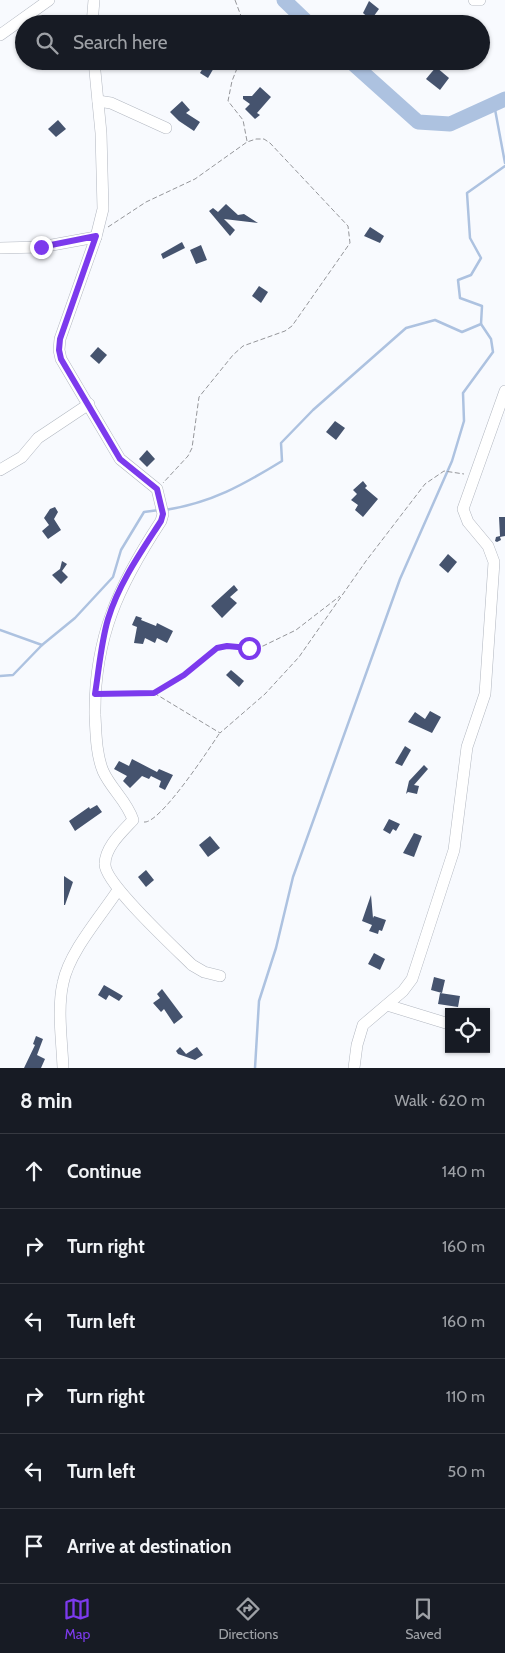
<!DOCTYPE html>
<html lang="en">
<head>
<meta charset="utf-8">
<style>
  :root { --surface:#171b24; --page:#242831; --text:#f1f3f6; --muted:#9ea1a6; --line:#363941; --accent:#7c3aed }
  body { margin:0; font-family:Cabin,sans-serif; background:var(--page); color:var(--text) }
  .controls { position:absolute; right:15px; bottom:15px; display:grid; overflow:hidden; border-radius:0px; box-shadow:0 1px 4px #0004 }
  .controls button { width:45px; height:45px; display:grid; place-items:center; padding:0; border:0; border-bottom:1px solid var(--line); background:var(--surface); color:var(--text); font:25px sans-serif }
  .stop { position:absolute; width:15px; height:15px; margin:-11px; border:4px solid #7c3aed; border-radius:50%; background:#fff }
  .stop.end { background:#7c3aed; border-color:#fff; box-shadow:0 1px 5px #0008 }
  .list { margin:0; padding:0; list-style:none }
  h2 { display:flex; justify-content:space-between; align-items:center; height:65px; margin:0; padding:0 20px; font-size:21px }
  h2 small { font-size:16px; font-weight:400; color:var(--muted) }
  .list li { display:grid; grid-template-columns:32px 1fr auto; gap:15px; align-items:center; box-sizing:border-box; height:75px; padding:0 20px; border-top:1px solid var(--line) }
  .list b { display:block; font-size:19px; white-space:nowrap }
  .list em { font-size:16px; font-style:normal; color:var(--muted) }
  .icon { flex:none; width:28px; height:28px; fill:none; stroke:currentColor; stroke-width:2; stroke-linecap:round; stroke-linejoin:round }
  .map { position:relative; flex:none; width:505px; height:1068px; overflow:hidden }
  .search { position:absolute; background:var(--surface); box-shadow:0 1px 4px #0004; left:15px; right:15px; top:15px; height:55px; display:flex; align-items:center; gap:12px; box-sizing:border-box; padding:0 18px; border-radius:28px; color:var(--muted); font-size:19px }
  .sheet { height:515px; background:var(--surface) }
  nav { display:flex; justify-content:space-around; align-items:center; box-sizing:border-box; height:70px; border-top:1px solid var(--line); background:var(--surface); font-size:14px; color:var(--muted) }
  nav a { display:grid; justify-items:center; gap:2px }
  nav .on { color:var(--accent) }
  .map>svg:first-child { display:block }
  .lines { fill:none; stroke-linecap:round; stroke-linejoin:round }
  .stream { stroke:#adc2e0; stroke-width:2.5 }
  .river { stroke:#adc2e0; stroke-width:15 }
  .building { fill:#45536e }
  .minor-casing { stroke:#b2b7c0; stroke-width:12 }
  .path { stroke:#95969a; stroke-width:1; stroke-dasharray:5 2.5; stroke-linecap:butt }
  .minor { stroke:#fff; stroke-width:11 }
  .route { stroke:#7c3aed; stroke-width:6 }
</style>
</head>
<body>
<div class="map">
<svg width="505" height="1068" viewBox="0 0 505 1068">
  <rect width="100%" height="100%" fill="#f8fafe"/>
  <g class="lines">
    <g class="stream">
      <polyline points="494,104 505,163"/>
      <path d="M165,510c46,-7 78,-25 117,-49l-1,-18 32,-33 93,-82 29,-8 27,12 19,-8 1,-18 -22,-8 -2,-18 13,-5 10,-17 -11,-20 -3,-45 38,-27"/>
      <polyline points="0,630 42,645"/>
      <polyline points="0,676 13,675 42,645 75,618 113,577 121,550 144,512 159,510"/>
      <polyline points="255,1068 259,1001 276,948 293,877 400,579 452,461 464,421 463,393 493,352 491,339 481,324"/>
    </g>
    <g class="river">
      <polyline points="284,0 309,24"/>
      <polyline points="350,61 418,122 450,124 505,99"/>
    </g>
  </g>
  <g class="building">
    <polygon points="369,1 379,9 371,20 363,13"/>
    <polygon points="207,61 218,61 208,78 200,73"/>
    <polygon points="436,67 449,78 440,90 426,79"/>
    <polygon points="260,87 271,97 257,113 260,115 255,119 245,109 250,104 243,99 243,96 252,96"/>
    <polygon points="182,101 190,110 186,113 200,122 194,131 179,121 170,112"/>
    <polygon points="58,120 66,129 56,137 48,129"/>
    <polygon points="226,204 238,215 244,214 258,223 224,219 235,230 230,236 209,211 213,208 218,212"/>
    <polygon points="370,227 384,236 380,243 364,236"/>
    <polygon points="182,242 185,248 163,259 161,254"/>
    <polygon points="201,245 207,260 196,264 190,250"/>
    <polygon points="259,286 268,292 261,303 252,296"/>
    <polygon points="98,347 107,355 99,364 90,356"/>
    <polygon points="335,421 345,428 336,440 326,432"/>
    <polygon points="147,450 155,459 147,467 139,459"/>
    <polygon points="363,481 367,486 365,488 378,499 363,517 355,510 358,505 351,500 357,494 353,490"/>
    <polygon points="55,507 58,512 54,519 61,530 48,539 42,531 49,525 44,518 50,509"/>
    <polygon points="499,517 505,517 505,536 500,537 501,540 497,542 495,541 496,537 500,536"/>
    <polygon points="448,554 457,562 448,573 439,565"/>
    <polygon points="62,561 67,564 62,571 68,577 61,584 52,575 60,569"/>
    <polygon points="234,585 238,590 230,597 237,603 222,618 211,606"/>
    <polygon points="136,616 142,618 141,620 156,626 157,623 173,631 167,643 157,638 155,643 145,638 143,644 134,643 137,627 132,625"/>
    <polygon points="231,670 244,681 239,687 226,675"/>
    <polygon points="430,711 441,717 432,733 408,722 415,712 425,719"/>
    <polygon points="405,746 411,750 402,766 395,763"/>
    <polygon points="132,759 157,772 159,769 173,775 165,790 159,787 161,781 151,776 149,779 142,776 130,788 123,781 127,776 114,769 119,761 129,766"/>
    <polygon points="424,765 428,769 414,785 419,786 417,794 408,792 406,794 409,781"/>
    <polygon points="97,805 102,812 75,831 69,821 89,807 90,809"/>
    <polygon points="389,819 400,824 396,831 393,829 390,834 383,830"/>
    <polygon points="414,833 422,836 414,857 403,853"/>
    <polygon points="210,836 220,848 208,857 199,845"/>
    <polygon points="146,870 154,880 146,887 138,877"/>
    <polygon points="64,876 73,882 65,905 64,905"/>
    <polygon points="371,895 373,918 374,916 386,920 382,931 379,930 378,934 369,931 372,925 362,921"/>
    <polygon points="374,953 385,959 380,970 368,964"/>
    <polygon points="434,977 445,980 442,993 431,990"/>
    <polygon points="104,985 123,996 119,1001 109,995 106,1000 98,995"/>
    <polygon points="162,989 183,1017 174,1024 164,1009 161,1012 153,1003 160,998 157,994"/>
    <polygon points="440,993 460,996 458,1007 438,1004"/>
    <polygon points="36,1036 43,1039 37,1055 45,1059 41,1068 24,1068 35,1045 33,1044"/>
    <polygon points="180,1047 186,1054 197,1047 203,1055 195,1060 178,1054 176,1051"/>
  </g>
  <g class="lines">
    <g class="minor-casing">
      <g id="minor">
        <polyline points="474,0 480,0"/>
        <polyline points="92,24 94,0"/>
        <polyline points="0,35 49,0"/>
        <path d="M94,61l7,72 2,76 -7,28 -36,102 -1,11 2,9 59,100 37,30 6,25 -2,7c-42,64 -67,116 -66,194 1,18 1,39 8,56 8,18 24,30 30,49 -11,12 -28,27 -28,44 -1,19 71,85 87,101l12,7 16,4"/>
        <polyline points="98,101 111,103 166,128"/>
        <polyline points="0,248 41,247 96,237"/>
        <polyline points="0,470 22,457 38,438 89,404"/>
        <polyline points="387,1005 449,1024"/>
        <path d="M63,1068c-1,-27 -6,-59 0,-85 6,-31 38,-67 55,-93"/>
        <polyline points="354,1068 357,1045 363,1025 403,991 412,979 454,850 467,747 485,694 494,562 488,546 468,522 463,509 505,391"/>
      </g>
    </g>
    <g class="path">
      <polyline points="235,0 244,24"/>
      <polyline points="240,61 232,81 228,101 243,120 247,141"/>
      <polyline points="108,227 146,202 195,179 247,142 256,139 264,139 270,143 348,226 350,243 292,326 285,331 243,346 233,355 199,397 192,448 188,456 163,483"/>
      <polyline points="154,693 220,733 265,694 299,657 366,561 425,484 444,471 464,474"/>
      <polyline points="105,694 154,693 184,675 217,648 227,646 249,648 263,646 296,630 340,596"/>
      <path d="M144,822c16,2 65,-73 75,-88"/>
    </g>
    <use href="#minor" class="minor"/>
  </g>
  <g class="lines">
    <path class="route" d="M41,247l55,-11 -36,103 -1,11 2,9 59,100 37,30 6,25 -2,7c-20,31 -42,62 -53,98 -7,24 -9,50 -13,75l59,-1 30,-18 33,-27 10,-2 22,2"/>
  </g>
</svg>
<div class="controls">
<button><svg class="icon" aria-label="locate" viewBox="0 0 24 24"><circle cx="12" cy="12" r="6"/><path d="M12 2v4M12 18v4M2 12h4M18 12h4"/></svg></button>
</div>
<div class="stop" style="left:249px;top:648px"></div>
<div class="stop end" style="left:41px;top:247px"></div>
<div class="search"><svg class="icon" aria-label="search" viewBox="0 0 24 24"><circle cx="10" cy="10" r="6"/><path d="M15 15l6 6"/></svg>Search here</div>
</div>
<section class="sheet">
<h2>8 min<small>Walk · 620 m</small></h2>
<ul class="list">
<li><svg class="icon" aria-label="ahead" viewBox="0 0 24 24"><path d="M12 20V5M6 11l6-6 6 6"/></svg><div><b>Continue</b></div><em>140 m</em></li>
<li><svg class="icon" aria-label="right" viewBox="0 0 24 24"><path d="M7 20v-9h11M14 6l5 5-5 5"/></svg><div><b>Turn right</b></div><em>160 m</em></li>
<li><svg class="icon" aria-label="left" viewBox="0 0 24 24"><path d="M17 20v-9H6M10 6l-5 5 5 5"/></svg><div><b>Turn left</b></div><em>160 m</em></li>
<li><svg class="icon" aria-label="right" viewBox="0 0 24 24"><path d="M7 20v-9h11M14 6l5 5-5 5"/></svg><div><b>Turn right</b></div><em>110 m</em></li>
<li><svg class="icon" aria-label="left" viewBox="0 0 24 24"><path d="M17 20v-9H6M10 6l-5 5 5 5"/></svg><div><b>Turn left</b></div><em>50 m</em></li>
<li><svg class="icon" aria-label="arrive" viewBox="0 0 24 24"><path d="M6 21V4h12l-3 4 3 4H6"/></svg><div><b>Arrive at destination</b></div></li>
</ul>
</section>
<nav>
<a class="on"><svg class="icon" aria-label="map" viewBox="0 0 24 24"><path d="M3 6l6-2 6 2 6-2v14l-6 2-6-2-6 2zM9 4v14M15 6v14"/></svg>Map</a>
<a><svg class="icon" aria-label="directions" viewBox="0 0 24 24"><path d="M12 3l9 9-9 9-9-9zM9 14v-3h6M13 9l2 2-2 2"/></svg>Directions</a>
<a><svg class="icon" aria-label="saved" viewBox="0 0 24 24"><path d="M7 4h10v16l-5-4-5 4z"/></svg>Saved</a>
</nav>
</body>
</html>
